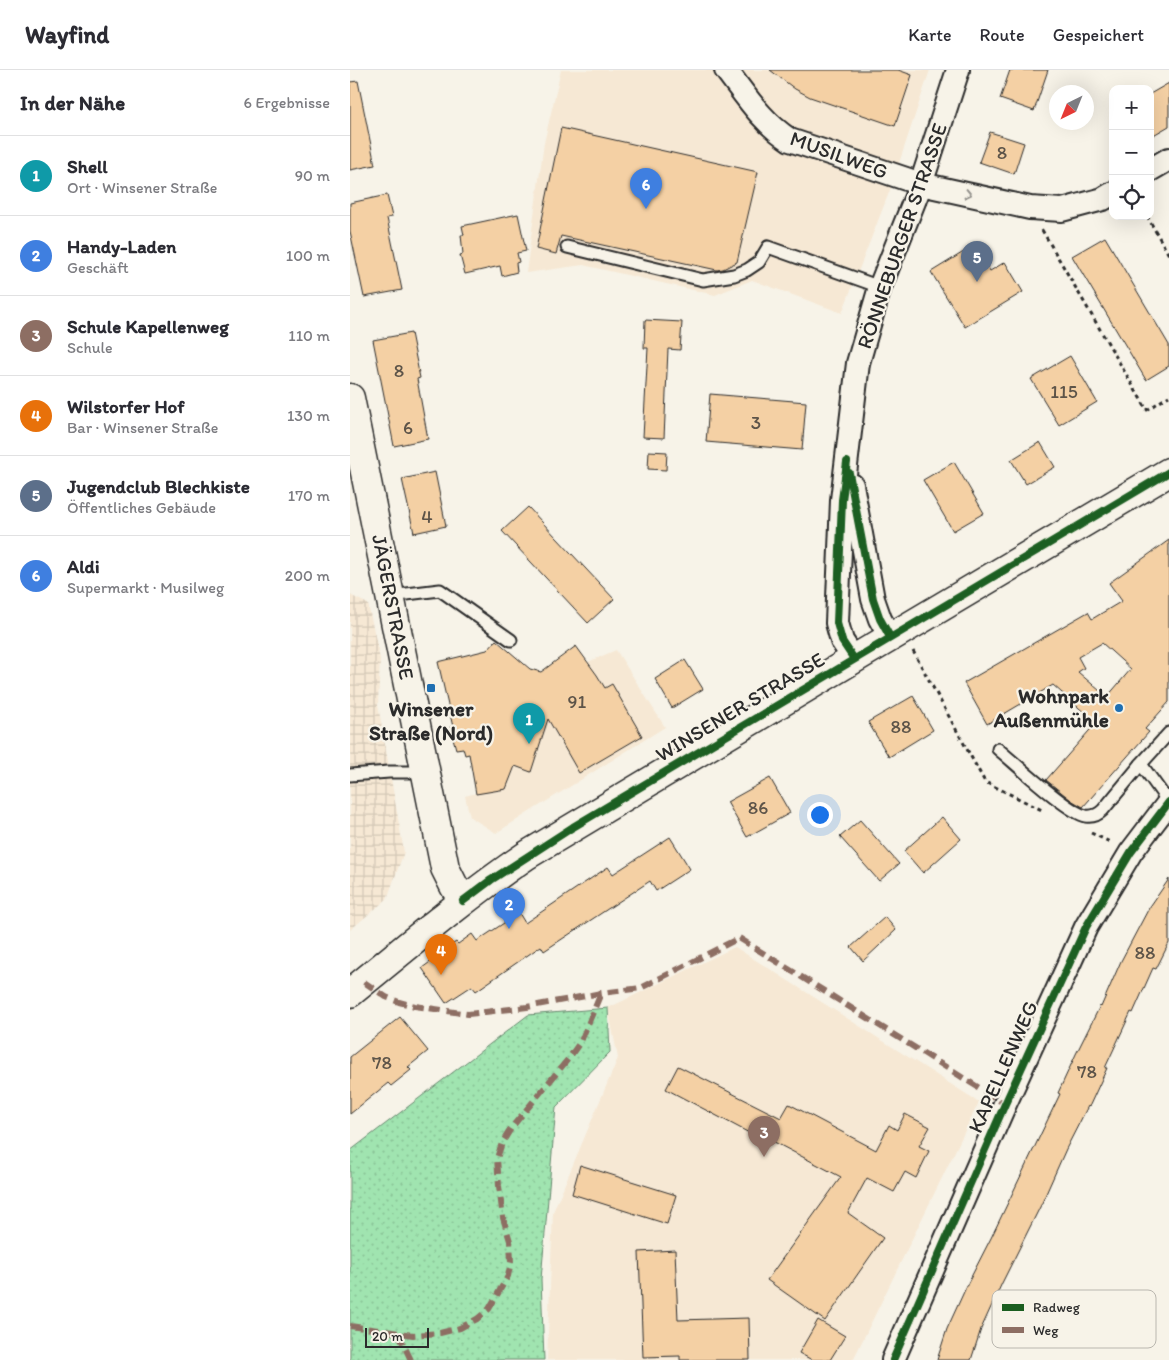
<!DOCTYPE html>
<html lang="de">
<head>
<meta charset="utf-8">
<style>
  :root { --surface:#fff; --page:#f7f7f7; --text:#2b2b33; --muted:#7c7c81; --line:#e1e1e2; --accent:#1f6fb2 }
  body { margin:0; font-family:Itim,sans-serif; background:var(--page); color:var(--text) }
  .controls { position:absolute; right:15px; top:15px; display:grid; overflow:hidden; border-radius:10px; box-shadow:0 5px 20px #0002 }
  .controls button { width:45px; height:45px; display:grid; place-items:center; padding:0; border:0; border-bottom:1px solid var(--line); background:var(--surface); color:var(--text); font:25px sans-serif }
  .compass { position:absolute; left:699px; top:15px; width:45px; height:45px; border-radius:50%; background:var(--surface); box-shadow:0 5px 20px #0002; rotate:223deg }
  .scale { position:absolute; left:15px; bottom:12px; width:64px; box-sizing:border-box; padding-left:5px; border:2px solid #2b2b2b; border-top:0; font-size:14px; line-height:18px; white-space:nowrap; color:#2b2b2b; -webkit-text-stroke:4px #f7f3e8; paint-order:stroke }
  .you { position:absolute; left:469px; top:744px; width:18px; height:18px; margin:-12px; border:4px solid #fff; border-radius:50%; background:#1a73e8; box-shadow:0 0 0 8px #1a73e833 }
  .badge { display:grid; place-items:center; width:32px; height:32px; border-radius:50%; background:var(--accent); color:#fff; font-size:16px; font-weight:700 }
  .pin { position:absolute; translate:-50% -41px; filter:drop-shadow(0 1px 2px #0008) }
  .pin::after { content:''; position:absolute; top:26px; width:18px; height:15px; background:inherit; clip-path:polygon(0 0,100% 0,50% 100%) }
  .list { margin:0; padding:0; list-style:none }
  h2 { display:flex; justify-content:space-between; align-items:center; height:65px; margin:0; padding:0 20px; font-size:21px }
  h2 small { font-size:16px; font-weight:400; color:var(--muted) }
  .list li { display:grid; grid-template-columns:32px 1fr auto; gap:15px; align-items:center; box-sizing:border-box; height:80px; padding:0 20px; border-top:1px solid var(--line) }
  .list b { display:block; font-size:19px; white-space:nowrap }
  .list p { margin:0; font-size:16px; white-space:nowrap; color:var(--muted) }
  .list em { font-size:16px; font-style:normal; color:var(--muted) }
  .icon { flex:none; width:28px; height:28px; fill:none; stroke:currentColor; stroke-width:2; stroke-linecap:round; stroke-linejoin:round }
  .map { position:relative; flex:none; width:819px; height:1290px; overflow:hidden }
  header { display:flex; align-items:center; gap:30px; box-sizing:border-box; height:70px; padding:0 25px; background:var(--surface); border-bottom:1px solid var(--line) }
  header strong { font-size:24px }
  nav { display:flex; gap:28px; margin-inline-start:auto; font-size:18px }
  main { display:flex }
  aside { flex:1; background:var(--surface) }
  .map>svg:first-child { display:block }
  .built { fill:#f6e8d4 }
  .industrial { fill:url(#industrial-grid) }
  .green { fill:url(#green-dots); stroke:#66886e }
  .building { fill:#f4d0a4; stroke:#2b2b2b; fill-rule:evenodd }
  .lines { fill:none; stroke-linecap:round; stroke-linejoin:round }
  .service-casing { stroke:#2b2b2b; stroke-width:15 }
  .minor-casing { stroke:#2b2b2b; stroke-width:26 }
  .tertiary-casing { stroke:#2b2b2b; stroke-width:31 }
  .secondary-casing { stroke:#2b2b2b; stroke-width:31 }
  .path { stroke:#2b2b2b; stroke-width:3; stroke-dasharray:4 4; stroke-linecap:butt }
  .service { stroke:#f7f3e8; stroke-width:11 }
  .minor { stroke:#f7f3e8; stroke-width:22 }
  .tertiary { stroke:#f7f3e8; stroke-width:28 }
  .secondary { stroke:#f7f3e8; stroke-width:28 }
  .quiet { stroke:#8d6e63; stroke-width:6; stroke-dasharray:12 6; stroke-linecap:butt }
  .cycleway-casing { stroke:#f7f3e8; stroke-width:11 }
  .cycleway { stroke:#1b5e20; stroke-width:8 }
  .oneway { stroke:#918f8a }
  .poi-dot { fill:#1f6fb2; stroke:#f7f3e8; stroke-width:2 }
  .labels { text-anchor:middle; stroke-width:4.5; stroke-linejoin:round; paint-order:stroke }
  .number-label { font-size:19px; fill:#5d5449 }
  .street-label { font-size:21px; fill:#2b2b2b; stroke:#f7f3e8 }
  .poi-label { font-size:21px; font-weight:bold; fill:#2b2b2b; stroke:#f7f3e8; text-anchor:end }
  .key { fill:#f7f3e8; stroke:#bab7af; stroke-width:1 }
  .key-label { font-size:14px; fill:#2b2b2b }
</style>
</head>
<body>
<header>
<strong>Wayfind</strong>
<nav><a>Karte</a><a>Route</a><a>Gespeichert</a></nav>
</header>
<main>
<aside>
<h2>In der Nähe<small>6 Ergebnisse</small></h2>
<ul class="list">
<li><span class="badge" style="background:#0f9aa8">1</span><div><b>Shell</b><p>Ort · Winsener Straße</p></div><em>90 m</em></li>
<li><span class="badge" style="background:#3f7fe0">2</span><div><b>Handy-Laden</b><p>Geschäft</p></div><em>100 m</em></li>
<li><span class="badge" style="background:#8d6e63">3</span><div><b>Schule Kapellenweg</b><p>Schule</p></div><em>110 m</em></li>
<li><span class="badge" style="background:#e8710a">4</span><div><b>Wilstorfer Hof</b><p>Bar · Winsener Straße</p></div><em>130 m</em></li>
<li><span class="badge" style="background:#5c6f8a">5</span><div><b>Jugendclub Blechkiste</b><p>Öffentliches Gebäude</p></div><em>170 m</em></li>
<li><span class="badge" style="background:#3f7fe0">6</span><div><b>Aldi</b><p>Supermarkt · Musilweg</p></div><em>200 m</em></li>
</ul>
</aside>
<div class="map">
<svg width="819" height="1290" viewBox="0 0 819 1290">
  <defs>
    <pattern id="industrial-grid" width="8" height="8" patternUnits="userSpaceOnUse" patternTransform="scale(1.25)"><rect width="8" height="8" fill="#f6e8d4"/><path d="M0 4h8M4 0v8" fill="none" stroke="#d3c7b6"/></pattern>
    <pattern id="green-dots" width="8" height="8" patternUnits="userSpaceOnUse" patternTransform="scale(1.25)"><rect width="8" height="8" fill="#a0e4b0"/><path d="M2 2h.1M6 6h.1" fill="none" stroke="#8ac498" stroke-width="1.8" stroke-linecap="round"/></pattern>
  </defs>
  <rect width="100%" height="100%" fill="#f7f3e8"/>
  <filter id="ink" filterUnits="userSpaceOnUse"><feTurbulence type="fractalNoise" baseFrequency=".02" numOctaves="2"/><feDisplacementMap in="SourceGraphic" scale="10" xChannelSelector="R" yChannelSelector="G"/><feConvolveMatrix kernelMatrix="1 2 1 2 8 2 1 2 1" color-interpolation-filters="sRGB"/></filter>
  <g filter="url(#ink)">
    <g class="built">
      <polygon points="211,0 580,0 540,120 492,243 402,210 365,225 233,195 176,203 194,73"/>
      <polygon points="266,580 315,657 146,763 120,747 115,726 126,723 120,690 186,628 238,592"/>
      <polygon points="385,877 629,1032 503,1290 197,1290 203,1142 268,988 258,938"/>
    </g>
    <polygon class="industrial" points="0,525 18,534 30,589 28,635 54,782 37,829 0,860"/>
    <polygon class="green" points="258,938 260,982 206,1037 191,1209 194,1290 0,1290 0,1081 178,945"/>
    <g class="building">
      <polygon points="420,0 548,0 562,5 545,56 460,27 445,19"/>
      <polygon points="660,0 698,0 684,41 650,29"/>
      <polygon points="8,11 25,95 0,100 0,12"/>
      <polygon points="819,13 819,56 800,67 800,24"/>
      <polygon points="211,58 408,102 387,192 373,199 367,200 211,166 206,184 186,179"/>
      <polygon points="640,62 674,73 664,104 629,92"/>
      <polygon points="37,125 42,147 37,148 52,220 14,227 0,161 0,133"/>
      <polygon points="168,144 176,181 167,183 169,192 166,193 167,202 152,206 150,196 115,204 110,185 113,184 111,165 114,165 112,156"/>
      <polygon points="755,167 819,275 819,296 796,310 722,186"/>
      <polygon points="625,175 640,201 655,192 673,222 615,257 581,202"/>
      <polygon points="295,250 332,252 330,280 318,279 314,368 293,367 298,278 294,278"/>
      <polygon points="61,263 70,308 67,309 78,369 44,376 23,270"/>
      <polygon points="720,286 747,332 709,355 681,309"/>
      <polygon points="360,324 456,332 452,380 356,372"/>
      <polygon points="690,372 705,397 676,414 661,390"/>
      <polygon points="299,381 317,382 316,400 298,399"/>
      <polygon points="604,392 634,443 603,461 573,410"/>
      <polygon points="85,402 96,456 64,463 52,409"/>
      <polygon points="178,437 264,529 238,553 152,461"/>
      <path d="M819,470v162l-24,27 4,3 -66,75 -12,-7 -25,-20 50,-57 -43,-38 -66,39 -23,-41 124,-71 4,7 30,-18 -13,-18zM752,573l29,26 -24,28 -29,-25 6,-4 -6,-11z"/>
      <polygon points="146,570 180,599 191,602 226,576 247,605 255,618 262,614 292,666 229,703 198,649 181,702 165,696 156,719 126,724 119,684 115,685 113,678 106,679 100,657 103,657 88,592 137,580"/>
      <polygon points="335,590 353,619 322,638 305,609"/>
      <polygon points="563,626 583,660 539,687 518,652"/>
      <polygon points="420,708 440,743 397,767 377,732"/>
      <polygon points="592,747 611,769 573,803 554,781"/>
      <polygon points="510,750 549,794 529,811 490,767"/>
      <polygon points="320,767 340,799 306,821 300,811 194,881 191,876 126,921 122,916 96,933 72,898 83,890 82,888 106,872 108,874 122,864 127,871 169,843 175,853 258,797 263,804"/>
      <polygon points="819,809 819,873 806,899 803,898 783,943 781,942 755,998 757,998 739,1037 738,1036 716,1079 691,1135 652,1213 631,1259 621,1290 587,1290 597,1259 618,1213 641,1168 710,1024 708,1023 726,984 750,936 751,937 771,891 799,838"/>
      <polygon points="535,847 546,860 513,891 501,877"/>
      <polygon points="50,947 78,981 58,997 61,1000 41,1016 38,1013 0,1044 0,987"/>
      <polygon points="328,996 431,1048 439,1034 526,1080 539,1055 547,1060 555,1044 580,1057 569,1076 579,1081 566,1108 555,1102 544,1122 517,1108 498,1143 533,1168 475,1251 417,1210 491,1107 407,1063 405,1066 316,1019"/>
      <polygon points="230,1095 326,1125 317,1154 222,1124"/>
      <polygon points="325,1180 328,1250 399,1248 400,1290 330,1290 330,1286 293,1287 289,1182"/>
      <polygon points="468,1250 495,1266 480,1290 462,1290 449,1283"/>
    </g>
    <g class="lines">
      <g class="service-casing">
        <g id="service">
          <polyline points="217,177 353,210 384,205 397,200 409,192 418,177 530,217"/>
          <polyline points="40,526 90,520 161,570"/>
          <path d="M648,679c17,14 70,64 88,67 7,1 12,-1 17,-6l38,-46 28,-31"/>
          <polyline points="791,694 819,733"/>
          <polyline points="0,705 39,702 76,702"/>
        </g>
      </g>
      <g class="minor-casing">
        <g id="minor">
          <path d="M376,0c20,26 36,52 64,70l131,44 109,24 32,2 41,-11 10,-6"/>
          <polyline points="800,100 819,89"/>
          <polyline points="502,415 523,529 530,549 540,567"/>
          <polyline points="504,589 492,571 487,553 492,430 508,293 530,217 571,114 608,0"/>
          <polyline points="543,1290 655,1034 736,857 781,782 819,732"/>
        </g>
      </g>
      <g class="tertiary-casing">
        <polyline id="tertiary" points="0,328 95,798 104,816 113,831"/>
      </g>
      <g class="secondary-casing">
        <path id="secondary" d="M0,923c58,-47 115,-96 177,-138l327,-196 315,-187"/>
      </g>
      <g class="path">
        <polyline points="797,146 819,185"/>
        <polyline points="692,160 797,340 819,326"/>
        <polyline points="563,581 635,712 692,740"/>
        <polyline points="741,763 762,773"/>
      </g>
      <use href="#service" class="service"/>
      <use href="#minor" class="minor"/>
      <use href="#tertiary" class="tertiary"/>
      <use href="#secondary" class="secondary"/>
      <g class="quiet">
        <polyline points="14,912 36,927 49,932 65,936 118,944 177,937 251,923 291,918 389,868 655,1034"/>
        <polyline points="0,1256 63,1265 90,1263 110,1258 127,1249 139,1239 158,1206 161,1192 160,1171 153,1148 149,1116 147,1088 152,1073 162,1057 219,988 231,971 251,923"/>
        <polyline points="48,1263 61,1290"/>
      </g>
      <g class="cycleway-casing">
        <g id="cycleway">
          <polyline points="497,392 492,430 487,553 492,571 504,589"/>
          <polyline points="499,403 523,529 530,549 540,567"/>
          <polyline points="113,831 141,810 223,757 819,402"/>
          <polyline points="543,1290 655,1034 736,857 781,782 819,732"/>
        </g>
      </g>
      <use href="#cycleway" class="cycleway"/>
    </g>
    <defs><path id="oneway-chevron" d="M-2-3.5L2.5 0L-2 3.5" fill="none" stroke-width="1.6" stroke-linecap="round" stroke-linejoin="round" transform="scale(1.25)"/></defs>
    <use class="oneway" href="#oneway-chevron" transform="translate(618 124) rotate(13)"/>
  </g>
  <g class="poi-dot">
    <rect x="76" y="613" width="10" height="10" rx="2.5"/>
    <circle cx="769" cy="638" r="5"/>
  </g>
  <g class="labels">
    <g class="number-label">
      <text x="652" y="89">8</text>
      <text x="49" y="307">8</text>
      <text x="714" y="328">115</text>
      <text x="406" y="359">3</text>
      <text x="58" y="364">6</text>
      <text x="77" y="453">4</text>
      <text x="227" y="638">91</text>
      <text x="551" y="663">88</text>
      <text x="408" y="744">86</text>
      <text x="795" y="889">88</text>
      <text x="32" y="999">78</text>
      <text x="737" y="1008">78</text>
    </g>
    <g class="street-label">
      <text transform="translate(489 85) rotate(20)" y="7">MUSILWEG</text>
      <text transform="translate(552 166) rotate(-71)" y="7">RÖNNEBURGER STRASSE</text>
      <text transform="translate(43 537) rotate(79)" y="7">JÄGERSTRASSE</text>
      <text transform="translate(390 637) rotate(-31)" y="7">WINSENER STRASSE</text>
      <text transform="translate(653 997) rotate(-66)" y="7">KAPELLENWEG</text>
    </g>
    <g class="poi-label">
      <text x="759" y="633">Wohnpark<tspan x="759" dy="24">Außenmühle</tspan></text>
      <text x="81" y="646" text-anchor="middle">Winsener<tspan x="81" dy="24">Straße (Nord)</tspan></text>
    </g>
  </g>
  <rect x="642" y="1220" width="164" height="58" rx="8" class="key"/>
  <rect x="652" y="1234" width="22" height="7" fill="#1b5e20"/>
  <rect x="652" y="1257" width="22" height="6" fill="#8d6e63"/>
  <g class="key-label">
    <text x="683" y="1242">Radweg</text>
    <text x="683" y="1265">Weg</text>
  </g>
</svg>
<div class="controls">
<button>+</button>
<button>−</button>
<button><svg class="icon" aria-label="locate" viewBox="0 0 24 24"><circle cx="12" cy="12" r="6"/><path d="M12 2v4M12 18v4M2 12h4M18 12h4"/></svg></button>
</div>
<svg class="compass" viewBox="-18 -18 36 36"><path d="M0-13l5 13h-10z" fill="#e53935"/><path d="M0 13l5-13h-10z" fill="#7c7c81"/></svg>
<div class="scale">20 m</div>
<div class="you"></div>
<div class="pin badge" style="left:179px;top:674px;background:#0f9aa8">1</div>
<div class="pin badge" style="left:159px;top:859px;background:#3f7fe0">2</div>
<div class="pin badge" style="left:414px;top:1087px;background:#8d6e63">3</div>
<div class="pin badge" style="left:91px;top:905px;background:#e8710a">4</div>
<div class="pin badge" style="left:627px;top:212px;background:#5c6f8a">5</div>
<div class="pin badge" style="left:296px;top:139px;background:#3f7fe0">6</div>
</div>
</main>
</body>
</html>
